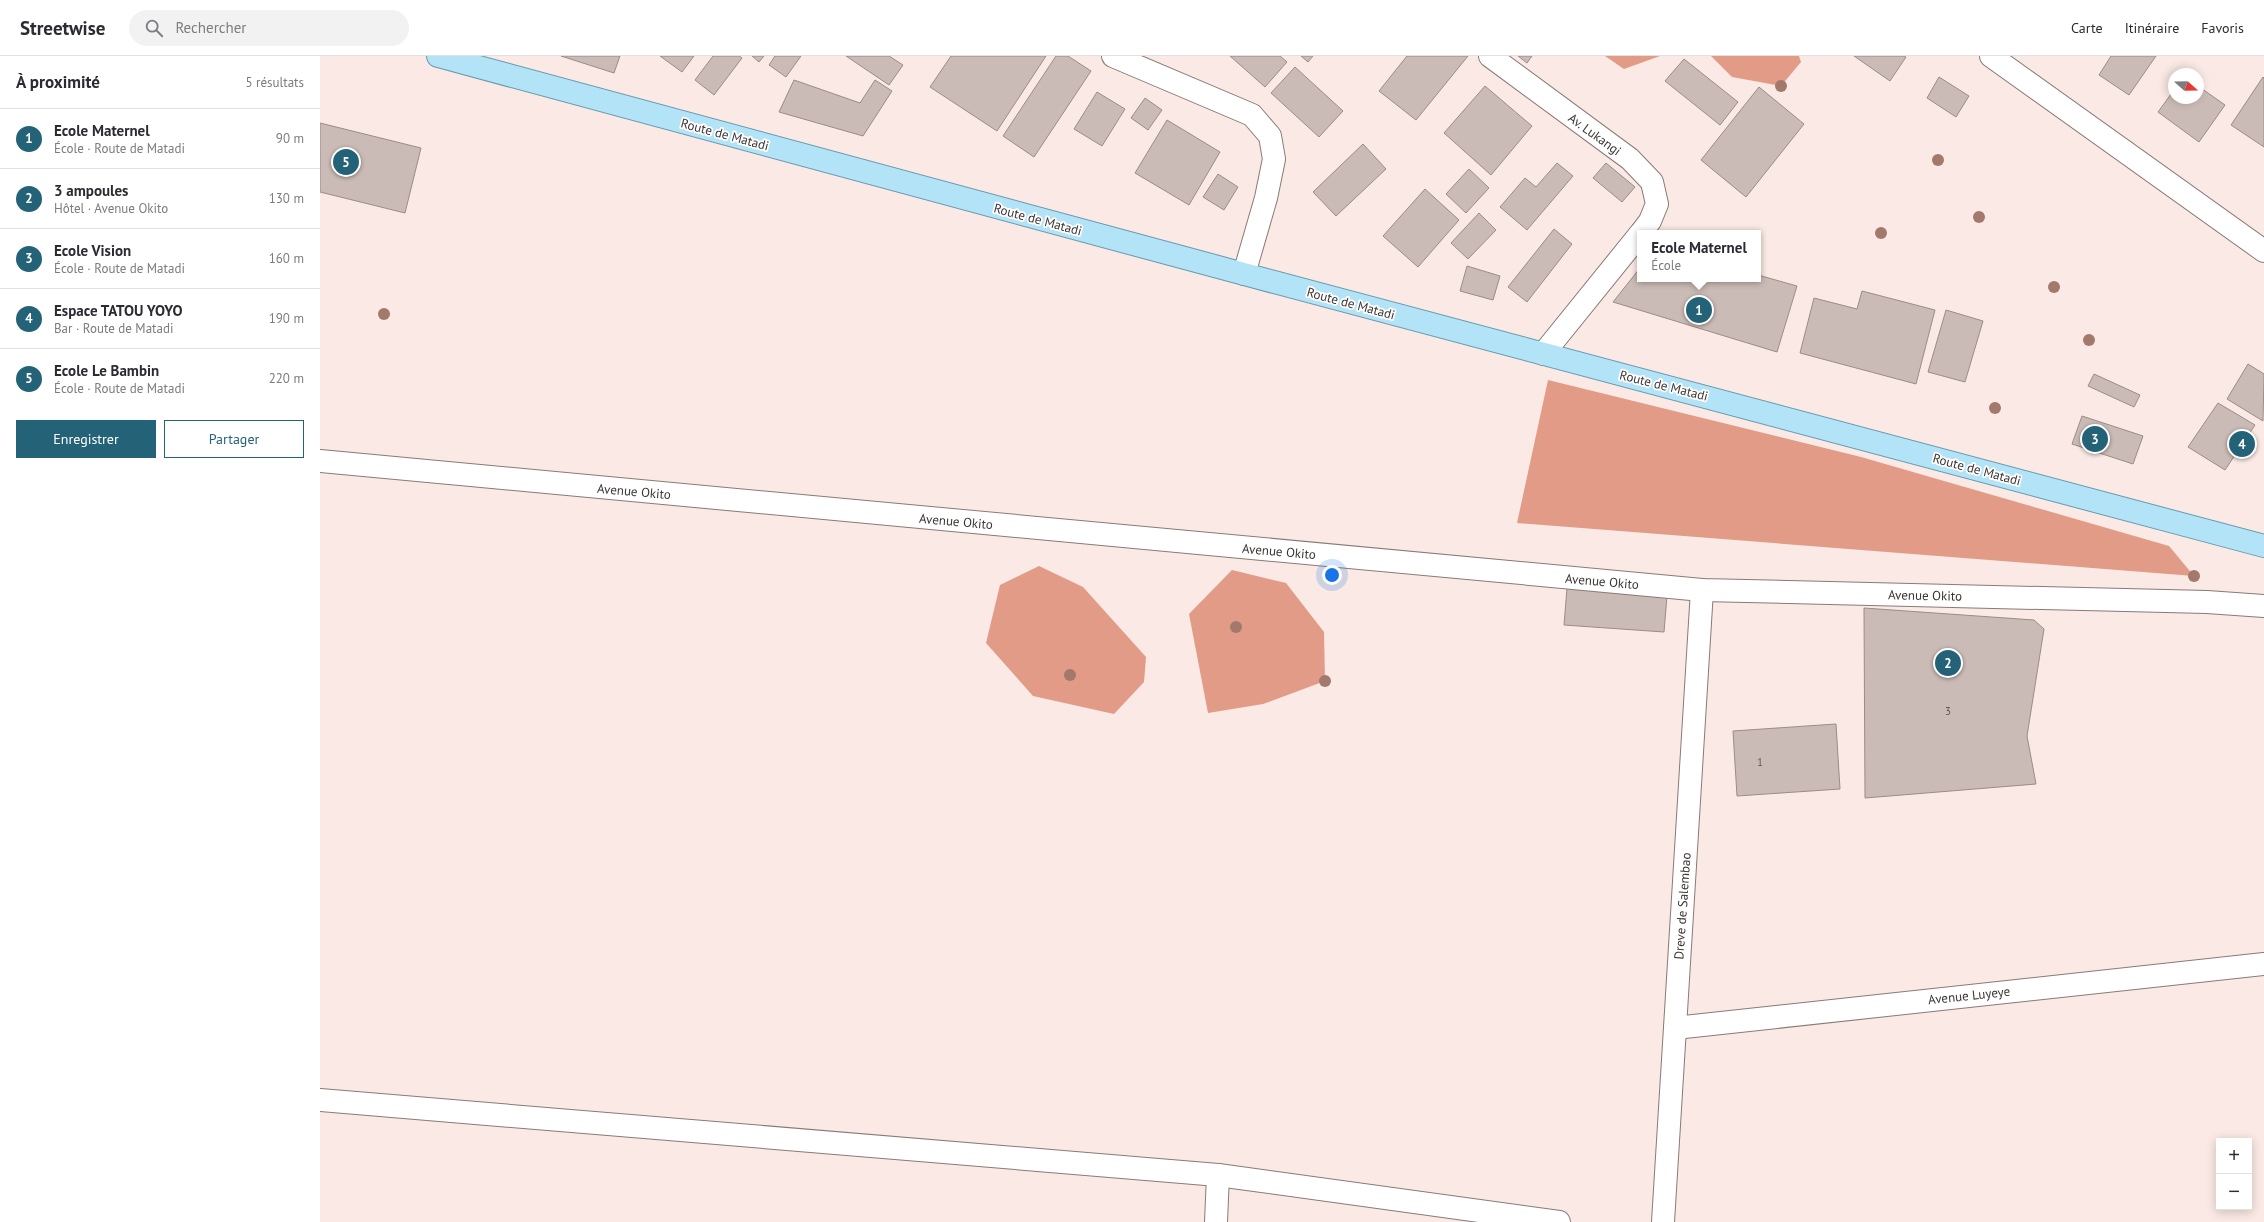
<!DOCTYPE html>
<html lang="fr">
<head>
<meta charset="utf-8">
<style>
  :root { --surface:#fff; --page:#f2f2f3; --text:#2b2b33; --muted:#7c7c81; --line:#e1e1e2; --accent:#246278 }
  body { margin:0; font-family:"PT Sans",sans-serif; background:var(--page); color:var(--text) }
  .controls { position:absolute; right:12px; bottom:12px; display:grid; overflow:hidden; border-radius:0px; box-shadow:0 2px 10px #0003 }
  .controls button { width:36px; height:36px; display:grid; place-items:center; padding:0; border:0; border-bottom:1px solid var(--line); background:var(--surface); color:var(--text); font:20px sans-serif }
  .compass { position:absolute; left:1848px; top:12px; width:36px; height:36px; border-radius:50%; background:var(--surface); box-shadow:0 2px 10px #0003; rotate:110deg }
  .you { position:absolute; left:1012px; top:519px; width:14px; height:14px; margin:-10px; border:3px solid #fff; border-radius:50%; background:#1a73e8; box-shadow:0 0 0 6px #1a73e833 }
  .badge { display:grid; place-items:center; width:26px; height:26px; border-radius:50%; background:var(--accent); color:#fff; font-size:13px; font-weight:700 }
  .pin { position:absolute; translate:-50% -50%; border:2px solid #fff; box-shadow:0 1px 4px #0006 }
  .popup { position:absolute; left:1317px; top:174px; width:124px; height:52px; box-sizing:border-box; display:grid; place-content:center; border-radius:0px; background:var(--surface); filter:drop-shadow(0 1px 3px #0005); font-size:13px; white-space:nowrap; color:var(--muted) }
  .popup b { font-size:15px; color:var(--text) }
  .popup::after { content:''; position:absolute; left:50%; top:100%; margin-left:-8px; border:8px solid transparent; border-top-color:var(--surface) }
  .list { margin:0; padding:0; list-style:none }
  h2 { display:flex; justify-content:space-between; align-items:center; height:52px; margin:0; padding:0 16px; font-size:17px }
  h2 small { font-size:13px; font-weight:400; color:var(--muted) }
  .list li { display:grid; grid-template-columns:26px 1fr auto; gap:12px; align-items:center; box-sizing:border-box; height:60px; padding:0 16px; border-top:1px solid var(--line) }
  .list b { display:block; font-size:15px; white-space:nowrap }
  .list p { margin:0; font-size:13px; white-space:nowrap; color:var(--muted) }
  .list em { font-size:13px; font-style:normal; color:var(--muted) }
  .actions { display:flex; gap:8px; padding:12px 16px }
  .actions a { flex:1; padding:9px 0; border:1px solid var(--accent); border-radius:0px; text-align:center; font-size:14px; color:var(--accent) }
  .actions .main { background:var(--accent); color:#fff }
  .icon { flex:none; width:22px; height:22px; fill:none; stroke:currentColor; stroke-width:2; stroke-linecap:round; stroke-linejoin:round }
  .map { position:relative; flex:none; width:1944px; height:1166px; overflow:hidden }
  header { display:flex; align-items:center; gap:24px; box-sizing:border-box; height:56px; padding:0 20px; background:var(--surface); border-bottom:1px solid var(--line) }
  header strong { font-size:19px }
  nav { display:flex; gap:22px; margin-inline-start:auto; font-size:14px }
  .search { width:280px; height:36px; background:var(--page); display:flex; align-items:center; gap:10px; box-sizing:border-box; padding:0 14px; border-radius:22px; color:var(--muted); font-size:15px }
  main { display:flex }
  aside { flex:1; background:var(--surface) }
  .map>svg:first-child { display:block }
  .forest { fill:#e19b86 }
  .building { fill:#cbbbb6; stroke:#9b8c87 }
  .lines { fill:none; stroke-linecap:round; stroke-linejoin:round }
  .minor-casing { stroke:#897a76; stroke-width:24 }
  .major-casing { stroke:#679aae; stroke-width:24 }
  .minor { stroke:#fff; stroke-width:22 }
  .major { stroke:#b2e3f7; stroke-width:22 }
  .tree { fill:#a3796c }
  .labels { text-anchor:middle; stroke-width:3.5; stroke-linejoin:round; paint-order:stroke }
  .number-label { font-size:11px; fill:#605654 }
  .street-label { font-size:13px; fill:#3c3533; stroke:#fff }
</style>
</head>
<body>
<header>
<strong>Streetwise</strong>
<div class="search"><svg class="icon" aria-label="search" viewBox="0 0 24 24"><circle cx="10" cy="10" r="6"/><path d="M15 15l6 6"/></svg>Rechercher</div>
<nav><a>Carte</a><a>Itinéraire</a><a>Favoris</a></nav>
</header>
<main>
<aside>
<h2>À proximité<small>5 résultats</small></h2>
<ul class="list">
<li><span class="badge">1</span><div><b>Ecole Maternel</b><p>École · Route de Matadi</p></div><em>90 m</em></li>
<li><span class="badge">2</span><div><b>3 ampoules</b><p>Hôtel · Avenue Okito</p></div><em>130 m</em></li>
<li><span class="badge">3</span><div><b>Ecole Vision</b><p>École · Route de Matadi</p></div><em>160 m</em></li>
<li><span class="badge">4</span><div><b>Espace TATOU YOYO</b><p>Bar · Route de Matadi</p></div><em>190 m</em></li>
<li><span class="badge">5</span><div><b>Ecole Le Bambin</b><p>École · Route de Matadi</p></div><em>220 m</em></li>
</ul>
<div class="actions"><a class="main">Enregistrer</a><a>Partager</a></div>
</aside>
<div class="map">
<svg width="1944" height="1166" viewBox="0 0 1944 1166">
  <rect width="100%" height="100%" fill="#fae9e4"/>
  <g class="forest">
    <polygon points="1285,0 1340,0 1304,13"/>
    <polygon points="1391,0 1479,0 1481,6 1461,30 1412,21"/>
    <polygon points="1228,324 1541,401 1849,490 1874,520 1197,467"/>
    <polygon points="719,510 763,531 826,601 824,626 794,658 713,640 666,587 680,529"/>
    <polygon points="912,514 966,527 1004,576 1005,625 943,648 888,657 869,558"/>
  </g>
  <g class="building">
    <polygon points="241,0 300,0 294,17"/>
    <polygon points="340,0 374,0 362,16"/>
    <polygon points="393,0 419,0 422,2 394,39 375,24"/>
    <polygon points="432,0 444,0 439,6"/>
    <polygon points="455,0 481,0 466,21 449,9"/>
    <polygon points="526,0 569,0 583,9 569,29"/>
    <polygon points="631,0 726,0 677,75 610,31"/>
    <polygon points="736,0 748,0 771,15 714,101 683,80"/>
    <polygon points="910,0 960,0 967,6 945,31"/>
    <polygon points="981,0 993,0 988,6"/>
    <polygon points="1087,0 1148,0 1096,64 1059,35"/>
    <polygon points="1198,0 1212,0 1207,7"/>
    <polygon points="1534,0 1584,0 1586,1 1570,25"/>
    <polygon points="1791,0 1836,0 1809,39 1779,19"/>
    <polygon points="1364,3 1418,46 1400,69 1345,25"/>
    <polygon points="975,11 1023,55 999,81 951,37"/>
    <polygon points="1619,21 1649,40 1636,61 1607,42"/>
    <polygon points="1943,21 1944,22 1944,91 1911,69"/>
    <polygon points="474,24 540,47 555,24 572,35 543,80 459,56"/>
    <polygon points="1165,30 1212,70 1171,119 1124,77"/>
    <polygon points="1878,30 1905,49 1879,86 1838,56 1854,34 1854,42 1878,42"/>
    <polygon points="1439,31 1484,68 1426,141 1381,104"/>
    <polygon points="777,36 805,53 782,90 754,73"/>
    <polygon points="825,42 842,54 828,74 811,62"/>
    <polygon points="847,64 900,96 869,149 815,117"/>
    <polygon points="0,67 101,92 85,157 0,136"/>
    <polygon points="1043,88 1066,113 1016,160 993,136"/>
    <polygon points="1237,107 1253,120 1207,174 1180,151 1205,122 1216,131"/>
    <polygon points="1286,107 1315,131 1302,146 1273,122"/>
    <polygon points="1149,113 1169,132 1146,157 1126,138"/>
    <polygon points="898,118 918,131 904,154 883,141"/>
    <polygon points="1105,133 1139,164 1098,211 1063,180"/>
    <polygon points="1159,157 1176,174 1148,203 1131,187"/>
    <polygon points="1234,173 1252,188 1207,246 1188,231"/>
    <polygon points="1147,210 1180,220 1173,244 1140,235"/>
    <polygon points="1320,212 1320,223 1438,223 1438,219 1477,230 1457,296 1293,246"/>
    <polygon points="1542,235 1615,254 1596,328 1480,297 1494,242 1537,253"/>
    <polygon points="1626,254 1663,265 1645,326 1608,316"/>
    <polygon points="1928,308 1944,318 1943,365 1907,343"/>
    <polygon points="1774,318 1820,339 1814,351 1768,330"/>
    <polygon points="1898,347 1935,369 1905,414 1868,391"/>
    <polygon points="1762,360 1823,380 1813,408 1752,388"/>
    <polygon points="1247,532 1347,540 1344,576 1244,569"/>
    <polygon points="1544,552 1714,564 1724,573 1707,680 1716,728 1545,742"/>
    <polygon points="1516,668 1520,733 1417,740 1413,675"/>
  </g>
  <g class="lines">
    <g class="minor-casing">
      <g id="minor">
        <polyline points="793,0 932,59 950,80 954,103 946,142 924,218"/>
        <polyline points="1170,0 1310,103 1332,126 1337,148 1330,165 1321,177"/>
        <polyline points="1671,0 1944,195"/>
        <polyline points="1223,298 1320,178"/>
        <polyline points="0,405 1382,534 1887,546 1944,550"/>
        <polyline points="1355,972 1944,908"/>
        <polyline points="0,1044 898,1119 1239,1166"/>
        <polyline points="896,1166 898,1119"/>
        <polyline points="1343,1166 1382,534"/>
      </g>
    </g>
    <g class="major-casing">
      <polyline id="major" points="118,0 924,218 1944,490"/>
    </g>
    <use href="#minor" class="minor"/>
    <use href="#major" class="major"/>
  </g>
  <g class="tree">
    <circle cx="1461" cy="30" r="6"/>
    <circle cx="1618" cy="104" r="6"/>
    <circle cx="1659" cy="161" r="6"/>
    <circle cx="1561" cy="177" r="6"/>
    <circle cx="1734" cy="231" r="6"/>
    <circle cx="64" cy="258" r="6"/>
    <circle cx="1769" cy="284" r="6"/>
    <circle cx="1675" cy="352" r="6"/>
    <circle cx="1874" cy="520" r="6"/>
    <circle cx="916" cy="571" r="6"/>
    <circle cx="750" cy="619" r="6"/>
    <circle cx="1005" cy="625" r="6"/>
  </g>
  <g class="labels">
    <g class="number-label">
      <text x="1628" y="659">3</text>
      <text x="1440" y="710">1</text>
    </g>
    <g class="street-label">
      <text transform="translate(405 78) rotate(15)" y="5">Route de Matadi</text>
      <text transform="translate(1275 78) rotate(36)" y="5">Av. Lukangi</text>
      <text transform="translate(718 163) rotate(15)" y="5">Route de Matadi</text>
      <text transform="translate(1031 247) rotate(15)" y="5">Route de Matadi</text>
      <text transform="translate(1344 329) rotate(14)" y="5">Route de Matadi</text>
      <text transform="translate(1657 413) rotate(15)" y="5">Route de Matadi</text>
      <text transform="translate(314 435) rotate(5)" y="5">Avenue Okito</text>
      <text transform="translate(636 465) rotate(5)" y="5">Avenue Okito</text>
      <text transform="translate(959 495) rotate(5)" y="5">Avenue Okito</text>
      <text transform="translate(1282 525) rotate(5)" y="5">Avenue Okito</text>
      <text transform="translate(1605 539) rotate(1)" y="5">Avenue Okito</text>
      <text transform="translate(1362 850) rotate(-86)" y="5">Dreve de Salembao</text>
      <text transform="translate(1649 939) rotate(-6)" y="5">Avenue Luyeye</text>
    </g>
  </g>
</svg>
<div class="controls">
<button>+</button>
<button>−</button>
</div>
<svg class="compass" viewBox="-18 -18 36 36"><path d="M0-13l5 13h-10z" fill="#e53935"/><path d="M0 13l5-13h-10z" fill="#7c7c81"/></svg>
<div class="you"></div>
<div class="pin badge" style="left:1379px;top:254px">1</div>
<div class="popup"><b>Ecole Maternel</b>École</div>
<div class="pin badge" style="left:1628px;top:607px">2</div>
<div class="pin badge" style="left:1775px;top:383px">3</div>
<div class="pin badge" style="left:1922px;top:388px">4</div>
<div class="pin badge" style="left:26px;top:106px">5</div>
</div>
</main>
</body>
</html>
